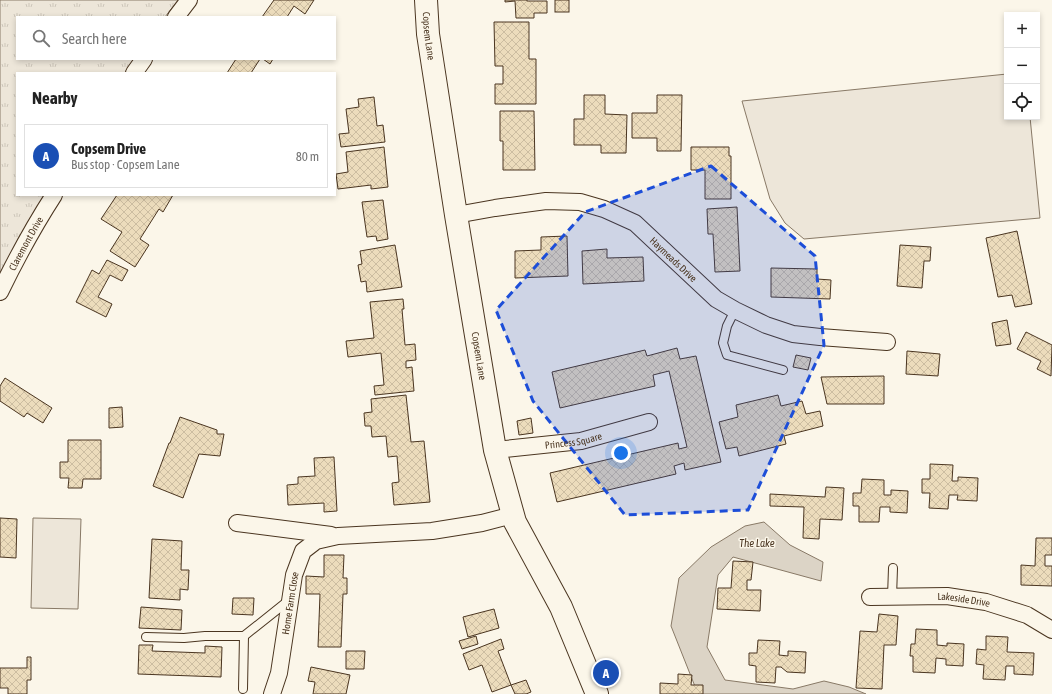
<!DOCTYPE html>
<html lang="en">
<head>
<meta charset="utf-8">
<style>
  :root { --surface:#fff; --page:#f6f6f6; --text:#222; --muted:#767676; --line:#e0e0e0; --accent:#c62828 }
  body { margin:0; font-family:"Asap Condensed",sans-serif; background:var(--page); color:var(--text) }
  .controls { position:absolute; right:12px; top:12px; display:grid; overflow:hidden; border-radius:0px; box-shadow:0 2px 6px #0003 }
  .controls button { width:36px; height:36px; display:grid; place-items:center; padding:0; border:0; border-bottom:1px solid var(--line); background:var(--surface); color:var(--text); font:20px sans-serif }
  .you { position:absolute; left:621px; top:453px; width:14px; height:14px; margin:-10px; border:3px solid #fff; border-radius:50%; background:#1a73e8; box-shadow:0 0 0 6px #1a73e833 }
  .badge { display:grid; place-items:center; width:26px; height:26px; border-radius:50%; background:var(--accent); color:#fff; font-size:13px; font-weight:700 }
  .pin { position:absolute; translate:-50% -50%; border:2px solid #fff; box-shadow:0 1px 4px #0006 }
  .list { margin:0; padding:0; list-style:none }
  h2 { display:flex; justify-content:space-between; align-items:center; height:52px; margin:0; padding:0 16px; font-size:17px }
  h2 small { font-size:13px; font-weight:400; color:var(--muted) }
  .list li { display:grid; grid-template-columns:26px 1fr auto; gap:12px; align-items:center; box-sizing:border-box; height:64px; margin:0 8px 8px; padding:0 8px; border:1px solid var(--line); border-radius:0px }
  .list b { display:block; font-size:15px; white-space:nowrap }
  .list p { margin:0; font-size:13px; white-space:nowrap; color:var(--muted) }
  .list em { font-size:13px; font-style:normal; color:var(--muted) }
  .icon { flex:none; width:22px; height:22px; fill:none; stroke:currentColor; stroke-width:2; stroke-linecap:round; stroke-linejoin:round }
  .map { position:relative; flex:none; width:1052px; height:694px; overflow:hidden }
  .search { position:absolute; background:var(--surface); box-shadow:0 2px 6px #0003; left:16px; top:16px; width:320px; height:44px; display:flex; align-items:center; gap:10px; box-sizing:border-box; padding:0 14px; border-radius:0px; color:var(--muted); font-size:15px }
  .panel { position:absolute; background:var(--surface); box-shadow:0 2px 6px #0003; left:16px; top:72px; width:320px; height:124px; border-radius:0px }
  .map>svg:first-child { display:block }
  .grass { fill:url(#grass-tufts); stroke:#887966 }
  .pitch { fill:#ede6d9; stroke:#887966 }
  .water { fill:#dcd4c6; stroke:#887966 }
  .building { fill:url(#building-cross-hatch); stroke:#4a3520 }
  .lines { fill:none; stroke-linecap:round; stroke-linejoin:round }
  .lane-casing { stroke:#4a3520; stroke-width:10 }
  .street-casing { stroke:#4a3520; stroke-width:18 }
  .primary-casing { stroke:#4a3520; stroke-width:24 }
  .lane { stroke:#fbf6e9; stroke-width:8 }
  .street { stroke:#fbf6e9; stroke-width:16 }
  .primary { stroke:#fbf6e9; stroke-width:22 }
  .marked { fill:#1d4ed8; fill-opacity:0.2; stroke:#1d4ed8; stroke-width:3; stroke-dasharray:8 5; stroke-linejoin:round }
  .labels { text-anchor:middle; stroke-width:3; stroke-linejoin:round; paint-order:stroke }
  .street-label { font-size:10px; fill:#4a3520; stroke:#fbf6e9 }
  .water-label { font-size:11px; font-style:italic; fill:#4a3520; stroke:#fbf6e9 }
</style>
</head>
<body>
<div class="map">
<svg width="1052" height="694" viewBox="0 0 1052 694">
  <defs>
    <pattern id="grass-tufts" width="24" height="20" patternUnits="userSpaceOnUse"><rect width="24" height="20" fill="#ede6d9"/><path d="M3 7l-1-3M5 7V3M7 7l1-3M15 17l-1-3M17 17v-4M19 17l1-3" fill="none" stroke="#cdc6ba"/></pattern>
    <pattern id="building-cross-hatch" width="8" height="8" patternUnits="userSpaceOnUse"><rect width="8" height="8" fill="#ecdcbc"/><path d="M0 0l8 8M0 8l8-8" fill="none" stroke="#ccbda1"/></pattern>
  </defs>
  <rect width="100%" height="100%" fill="#fbf6e9"/>
  <polygon class="grass" points="0,0 178,0 165,17 17,17 17,59 135,59 125,73 17,73 17,195 46,195 10,255 0,274"/>
  <g class="pitch">
    <polygon points="1007,74 1007,117 1030,117 1040,218 804,239 785,223 770,199 742,101"/>
    <polygon points="33,518 81,519 78,609 31,608"/>
  </g>
  <polygon class="water" points="764,522 790,545 823,562 821,581 733,557 718,575 707,647 725,680 793,689 824,681 849,687 866,694 698,694 671,626 679,578 711,547 745,526"/>
  <g class="building">
    <polygon points="274,0 314,0 305,14 294,6 287,17 262,17"/>
    <polygon points="505,0 527,0 527,1 547,1 547,13 534,13 534,18 516,18 515,1 505,2"/>
    <rect x="555" y="0" width="14" height="12"/>
    <polygon points="494,22 529,22 529,59 536,59 536,104 495,104 495,84 503,84 503,66 495,66"/>
    <polygon points="236,59 260,59 251,73 227,73"/>
    <polygon points="263,59 273,59 270,64"/>
    <polygon points="584,95 605,95 605,114 627,115 626,153 601,153 601,145 574,145 574,119 584,119"/>
    <polygon points="657,95 682,95 681,151 657,151 657,138 632,138 632,113 657,113"/>
    <polygon points="374,97 377,126 383,125 385,142 341,147 339,134 349,133 346,109 359,107 358,99"/>
    <polygon points="500,111 534,111 535,170 503,170 503,141 500,141"/>
    <polygon points="384,147 388,187 371,189 371,185 338,189 336,174 348,172 346,152"/>
    <polygon points="691,147 729,147 729,156 731,156 731,199 705,199 705,170 691,170"/>
    <polygon points="117,195 173,195 163,212 159,209 140,239 149,245 135,267 110,251 122,232 101,219"/>
    <polygon points="383,200 388,239 377,241 376,236 367,237 362,202"/>
    <polygon points="737,207 740,271 715,272 713,234 708,234 707,209"/>
    <polygon points="1017,231 1032,304 1015,307 1012,295 998,297 986,238"/>
    <polygon points="567,236 568,276 515,278 515,251 541,250 541,237"/>
    <polygon points="395,245 402,287 367,292 366,281 361,282 358,265 362,264 360,251"/>
    <polygon points="900,245 931,247 930,261 924,261 922,288 897,286"/>
    <polygon points="607,249 607,258 643,257 644,281 583,284 582,251"/>
    <polygon points="107,260 128,270 122,281 110,275 98,297 112,304 106,317 76,302 92,270 99,274"/>
    <polygon points="771,268 817,269 817,279 831,280 830,299 771,297"/>
    <polygon points="403,299 404,309 402,309 405,345 415,344 416,360 406,361 406,368 412,367 414,391 375,395 374,386 384,385 381,353 348,357 346,341 374,338 370,302"/>
    <polygon points="1007,320 1011,344 996,346 992,323"/>
    <polygon points="1026,332 1052,345 1051,376 1037,369 1041,361 1017,349"/>
    <polygon points="677,348 680,359 696,356 721,462 685,470 684,463 674,466 676,474 557,502 550,473 678,443 679,449 687,447 669,371 653,375 655,386 560,408 552,372 645,350 647,356"/>
    <polygon points="907,351 940,354 938,376 906,374"/>
    <polygon points="796,355 811,358 808,370 793,367"/>
    <polygon points="884,376 884,404 827,404 821,377"/>
    <polygon points="5,378 52,408 43,423 27,413 24,417 0,401 0,386"/>
    <polygon points="406,395 411,442 424,441 430,502 394,505 392,483 399,482 397,456 388,457 386,436 372,437 371,426 365,426 364,413 372,412 371,399"/>
    <polygon points="778,395 781,406 802,401 806,414 820,411 823,426 784,436 786,444 739,456 737,447 726,449 719,422 738,417 736,405"/>
    <polygon points="122,407 123,427 109,428 109,408"/>
    <polygon points="180,417 217,430 217,434 224,434 220,456 199,454 183,498 153,486 169,443 170,443"/>
    <polygon points="531,418 533,433 519,435 517,421"/>
    <polygon points="68,440 101,440 101,479 83,479 82,488 68,488 69,478 60,478 60,462 68,462"/>
    <polygon points="334,457 337,511 324,512 324,503 288,505 287,485 298,484 298,477 315,476 314,458"/>
    <polygon points="930,464 953,465 952,481 958,481 958,477 978,478 977,501 957,500 958,495 949,495 948,509 929,508 930,493 922,493 922,479 930,479"/>
    <polygon points="862,479 884,480 884,495 891,495 891,490 908,491 907,513 890,512 890,507 880,507 879,522 859,522 859,506 853,506 853,493 861,493"/>
    <polygon points="826,487 844,488 842,520 820,519 819,539 803,538 804,507 770,506 770,494 825,497"/>
    <polygon points="0,518 17,519 16,558 0,557"/>
    <polygon points="1036,538 1052,538 1052,555 1045,555 1045,566 1052,566 1052,586 1021,585 1021,565 1035,566"/>
    <polygon points="152,539 182,541 181,570 189,570 188,590 180,589 180,600 149,598"/>
    <polygon points="324,555 344,555 343,578 347,578 347,594 343,594 341,647 318,647 320,594 306,594 306,576 324,577"/>
    <polygon points="733,561 753,562 751,580 747,580 747,590 761,590 760,611 717,609 718,588 731,588"/>
    <polygon points="233,598 254,598 253,615 232,614"/>
    <polygon points="141,607 182,610 181,630 139,628"/>
    <polygon points="494,609 499,628 468,637 463,617"/>
    <polygon points="879,614 898,616 896,645 884,645 882,689 856,688 860,631 877,632"/>
    <polygon points="916,629 937,630 937,645 947,646 947,643 964,644 963,666 946,665 946,659 936,658 935,673 913,672 913,656 910,656 911,644 915,644"/>
    <polygon points="476,636 478,644 462,649 459,641"/>
    <polygon points="986,636 1008,637 1007,652 1034,653 1033,675 1014,674 1014,666 1006,666 1005,680 983,679 984,665 976,664 977,649 986,650"/>
    <polygon points="501,639 504,649 498,651 511,685 492,692 482,665 469,670 463,654"/>
    <polygon points="758,640 780,641 779,655 788,656 788,651 806,652 805,673 787,672 781,667 776,667 775,683 756,682 756,666 749,665 749,653 757,653"/>
    <polygon points="139,645 153,645 152,651 205,653 205,646 222,647 221,677 138,674"/>
    <polygon points="346,651 365,651 364,669 346,669"/>
    <polygon points="27,657 31,657 31,680 27,680 27,694 8,694 8,688 0,688 0,668 27,668"/>
    <polygon points="311,667 350,675 346,694 313,694 315,682 308,681"/>
    <polygon points="678,674 692,675 691,685 703,685 703,694 660,694 660,683 678,684"/>
    <polygon points="526,680 531,692 526,694 515,694 511,685"/>
  </g>
  <g class="lines">
    <g class="lane-casing">
      <g id="lane">
        <polyline points="735,310 727,326 723,343 727,355 783,370"/>
        <polyline points="892,597 893,568"/>
        <polyline points="146,637 184,638 205,636 244,636 288,601"/>
        <polyline points="243,689 244,636"/>
      </g>
    </g>
    <g class="street-casing">
      <g id="street">
        <polyline points="176,17 189,0"/>
        <polyline points="134,73 144,59"/>
        <path id="s1" d="M456,215l39,-7 51,-7 34,1 24,7 31,14 81,76 19,11 31,15 27,9 27,3 67,5"/>
        <path id="s2" d="M0,292c16,-33 34,-66 54,-97"/>
        <path id="s3" d="M495,450l86,-9 68,-19"/>
        <polyline points="237,523 331,535"/>
        <path id="s4" d="M870,597l77,-1 39,6 41,13 25,15"/>
        <path id="s5" d="M272,694l7,-21 15,-98 9,-24 13,-10 22,-5 94,-5 50,-8 31,-8"/>
      </g>
    </g>
    <g class="primary-casing">
      <g id="primary">
        <path id="s6" d="M426,0l2,34 28,181 39,235 20,72 46,85 36,87"/>
      </g>
    </g>
    <use href="#lane" class="lane"/>
    <use href="#street" class="street"/>
    <use href="#primary" class="primary"/>
  </g>
  <path class="marked" d="M711,166l104,90 9,89 -76,165 -123,5 -92,-114 -37,-91 89,-98z"/>
  <g class="labels">
    <g class="street-label">
      <text dy="4" stroke="none"><textPath href="#s6" startOffset="36">Copsem Lane</textPath></text>
      <text dy="4" stroke="none"><textPath href="#s2" startOffset="55">Claremont Drive</textPath></text>
      <text dy="4" stroke="none"><textPath href="#s1" startOffset="237">Haymeads Drive</textPath></text>
      <text dy="4" stroke="none"><textPath href="#s6" startOffset="360">Copsem Lane</textPath></text>
      <text dy="4" stroke="none"><textPath href="#s3" startOffset="79">Princess Square</textPath></text>
      <text dy="4" stroke="none"><textPath href="#s4" startOffset="94">Lakeside Drive</textPath></text>
      <text dy="4" stroke="none"><textPath href="#s5" startOffset="93">Home Farm Close</textPath></text>
    </g>
    <g class="water-label">
      <text x="757" y="547">The Lake</text>
    </g>
  </g>
</svg>
<div class="controls">
<button>+</button>
<button>−</button>
<button><svg class="icon" aria-label="locate" viewBox="0 0 24 24"><circle cx="12" cy="12" r="6"/><path d="M12 2v4M12 18v4M2 12h4M18 12h4"/></svg></button>
</div>
<div class="you"></div>
<div class="pin badge" style="left:606px;top:673px;background:#1a4fb4">A</div>
<div class="search"><svg class="icon" aria-label="search" viewBox="0 0 24 24"><circle cx="10" cy="10" r="6"/><path d="M15 15l6 6"/></svg>Search here</div>
<section class="panel">
<h2>Nearby<small></small></h2>
<ul class="list">
<li><span class="badge" style="background:#1a4fb4">A</span><div><b>Copsem Drive</b><p>Bus stop · Copsem Lane</p></div><em>80 m</em></li>
</ul>
</section>
</div>
</body>
</html>
